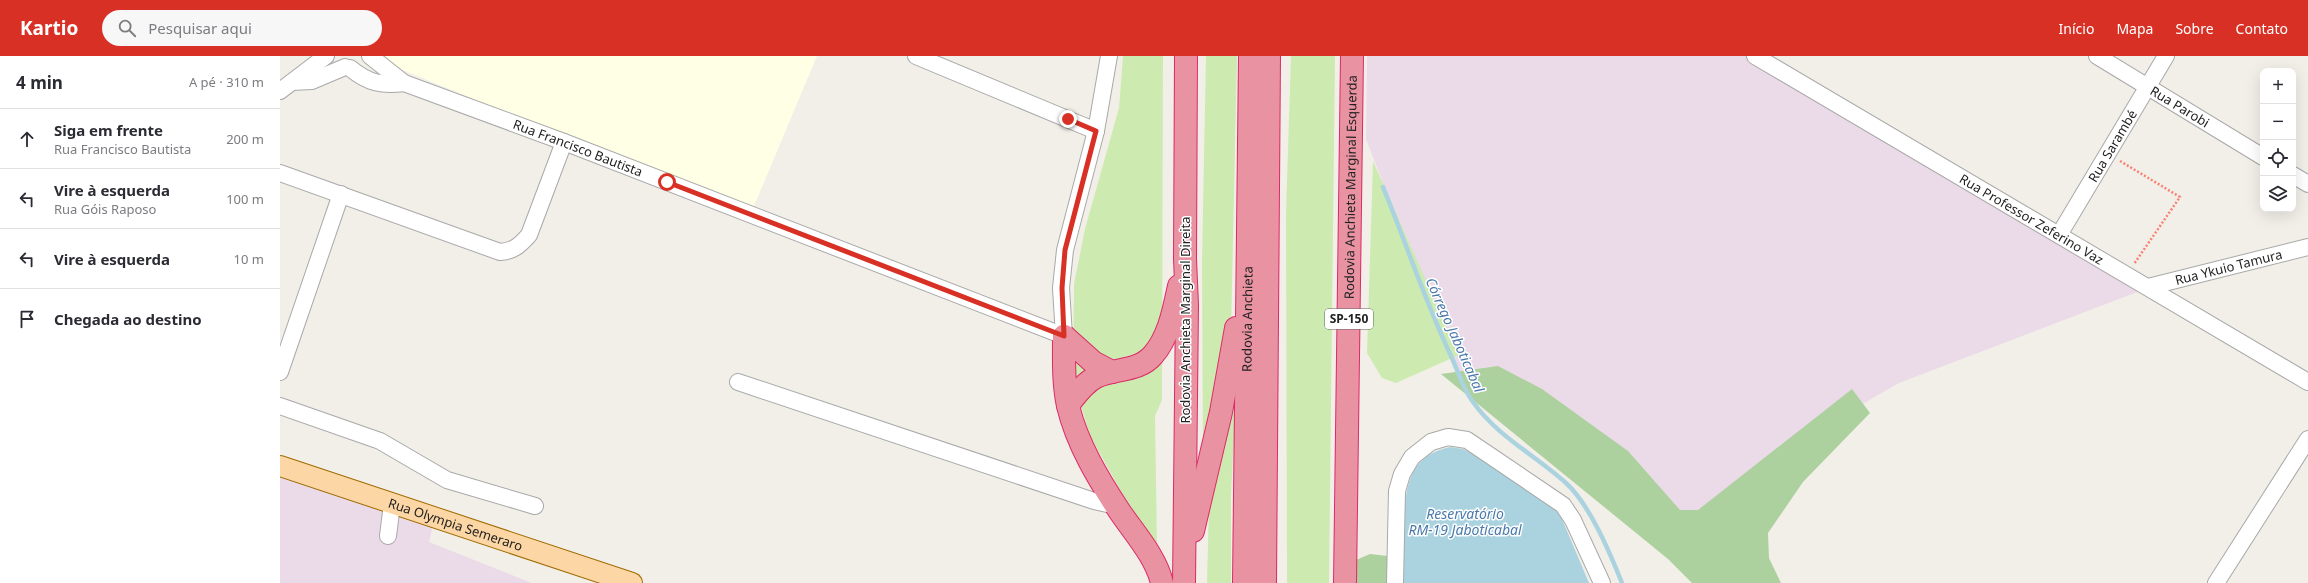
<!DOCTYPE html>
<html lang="pt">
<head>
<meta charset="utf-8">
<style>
  :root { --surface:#fff; --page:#f7f7f7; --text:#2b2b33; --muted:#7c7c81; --line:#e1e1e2; --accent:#d93025 }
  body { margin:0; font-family:"Noto Sans",sans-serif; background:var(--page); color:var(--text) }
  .controls { position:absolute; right:12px; top:12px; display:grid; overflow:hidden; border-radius:8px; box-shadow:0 4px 16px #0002 }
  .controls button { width:36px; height:36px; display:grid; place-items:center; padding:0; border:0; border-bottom:1px solid var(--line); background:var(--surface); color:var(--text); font:20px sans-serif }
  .stop { position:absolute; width:12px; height:12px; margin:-9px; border:3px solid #d93025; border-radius:50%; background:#fff }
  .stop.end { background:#d93025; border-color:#fff; box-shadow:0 1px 4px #0008 }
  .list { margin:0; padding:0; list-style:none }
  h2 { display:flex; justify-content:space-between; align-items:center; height:52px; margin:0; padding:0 16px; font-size:17px }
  h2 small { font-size:13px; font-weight:400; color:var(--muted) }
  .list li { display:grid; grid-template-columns:26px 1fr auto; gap:12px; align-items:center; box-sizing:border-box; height:60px; padding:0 16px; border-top:1px solid var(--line) }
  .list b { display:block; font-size:15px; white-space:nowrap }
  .list p { margin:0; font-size:13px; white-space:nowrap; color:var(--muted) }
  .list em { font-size:13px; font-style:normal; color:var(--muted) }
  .icon { flex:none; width:22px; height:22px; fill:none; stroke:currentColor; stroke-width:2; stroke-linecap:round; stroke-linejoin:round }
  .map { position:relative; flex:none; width:2028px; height:527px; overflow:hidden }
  header { display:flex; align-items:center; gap:24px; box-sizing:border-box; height:56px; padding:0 20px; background:var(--accent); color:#fff }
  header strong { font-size:19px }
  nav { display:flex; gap:22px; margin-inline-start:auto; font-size:14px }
  .search { width:280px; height:36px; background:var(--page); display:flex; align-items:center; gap:10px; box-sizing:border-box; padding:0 14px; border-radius:22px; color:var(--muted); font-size:15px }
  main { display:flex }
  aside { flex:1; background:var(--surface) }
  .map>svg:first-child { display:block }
  .industrial { fill:#ebdbe8 }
  .education { fill:#ffffe5 }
  .grass { fill:#cdebb0 }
  .forest { fill:#add19e }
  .water { fill:#aad3df }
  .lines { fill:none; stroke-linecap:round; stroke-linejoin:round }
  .stream { stroke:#aad3df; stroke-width:4.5 }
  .minor-casing { stroke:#a9a9a9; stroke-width:18 }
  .major-casing { stroke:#a06b00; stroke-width:22 }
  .highway-casing { stroke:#dc2a67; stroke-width:24 }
  .path { stroke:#fa8072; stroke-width:2.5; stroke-dasharray:2 2; stroke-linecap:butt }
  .minor { stroke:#fff; stroke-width:16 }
  .major { stroke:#fcd6a4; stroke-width:20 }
  .highway { stroke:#e892a2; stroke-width:22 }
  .route { stroke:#d93025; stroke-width:5 }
  .labels { text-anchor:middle; stroke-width:3; stroke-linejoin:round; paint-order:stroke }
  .shield { fill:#fff; stroke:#646464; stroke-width:1 }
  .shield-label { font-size:12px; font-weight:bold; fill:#222 }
  .street-label { font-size:13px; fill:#222; stroke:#fff }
  .water-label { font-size:14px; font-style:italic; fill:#4a7aab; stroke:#fff }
</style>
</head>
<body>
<header>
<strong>Kartio</strong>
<div class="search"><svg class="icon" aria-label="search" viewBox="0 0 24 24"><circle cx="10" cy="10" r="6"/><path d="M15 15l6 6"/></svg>Pesquisar aqui</div>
<nav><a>Início</a><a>Mapa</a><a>Sobre</a><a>Contato</a></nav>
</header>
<main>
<aside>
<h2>4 min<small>A pé · 310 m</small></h2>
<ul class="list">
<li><svg class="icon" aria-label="ahead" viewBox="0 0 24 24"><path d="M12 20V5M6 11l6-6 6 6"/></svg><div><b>Siga em frente</b><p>Rua Francisco Bautista</p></div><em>200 m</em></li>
<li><svg class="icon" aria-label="left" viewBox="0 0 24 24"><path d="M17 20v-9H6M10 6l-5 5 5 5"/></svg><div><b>Vire à esquerda</b><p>Rua Góis Raposo</p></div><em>100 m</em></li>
<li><svg class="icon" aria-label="left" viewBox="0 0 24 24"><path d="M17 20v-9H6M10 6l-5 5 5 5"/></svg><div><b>Vire à esquerda</b></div><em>10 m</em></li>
<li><svg class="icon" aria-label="arrive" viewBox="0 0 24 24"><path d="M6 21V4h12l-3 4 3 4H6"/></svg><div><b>Chegada ao destino</b></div></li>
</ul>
</aside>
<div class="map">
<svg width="2028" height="527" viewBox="0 0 2028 527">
  <rect width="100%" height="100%" fill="#f2efe9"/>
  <g class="industrial">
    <polygon points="1087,0 1467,0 1860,235 1619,327 1539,373 1403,489 1177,319 1086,83"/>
    <polygon points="0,414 154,465 149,486 252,527 0,527"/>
  </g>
  <polygon class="education" points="102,0 537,0 474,150 398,126 108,8"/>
  <g class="grass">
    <polygon points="843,0 883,0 882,344 875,360 877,489 847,446 810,380 793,322 794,228 805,173 839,52"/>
    <polygon points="926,0 957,0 951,276 923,408 922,206"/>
    <polygon points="1011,0 1055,0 1049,527 1007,527 1006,157"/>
    <polygon points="1093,105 1179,299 1116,327 1102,322 1087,297"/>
    <polygon points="957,317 951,441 951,527 927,527 929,450"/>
  </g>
  <g class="forest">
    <polygon points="1218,310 1262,333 1348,395 1400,454 1418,454 1572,333 1590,357 1523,426 1488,477 1489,502 1501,527 1412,527 1388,503 1161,318"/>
    <polygon points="1090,498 1108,500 1107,527 1076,527 1076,504"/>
  </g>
  <path class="water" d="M1170,391l13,2 13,7 79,52 7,11 27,64h-187c1,-19 1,-37 2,-56 1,-37 3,-71 46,-80z"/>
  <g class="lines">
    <path class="stream" d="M1103,131c23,56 42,114 68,169 7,15 12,33 22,46 25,35 62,53 93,81 24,22 44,70 56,100"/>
    <g class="minor-casing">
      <g id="minor">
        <path id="s1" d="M90,0l34,27 160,59 500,194 -3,-48 4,-38 31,-119 13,-75"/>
        <polyline points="636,0 816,75"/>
        <path id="s2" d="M1475,0l553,326"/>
        <path id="s3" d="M1817,0l166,101"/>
        <path d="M70,12c18,15 32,18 54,15"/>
        <polyline points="12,26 32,25 65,11"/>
        <polyline points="0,35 46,0"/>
        <path d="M0,117l220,79c14,-1 20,-7 29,-17l35,-93"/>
        <polyline points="2013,119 2028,128"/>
        <path id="s4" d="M1779,179l107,-179"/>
        <path id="s5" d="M1868,231l160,-40"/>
        <polyline points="0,316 61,138"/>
        <polyline points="458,326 814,445 836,450"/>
        <polyline points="0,350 100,385 167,424 255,450"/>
        <polyline points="108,480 112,448"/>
        <polyline points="1115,527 1117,435 1122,418 1132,401 1151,386 1168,381 1187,384 1283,449 1293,464 1322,527"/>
        <polyline points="1936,527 2028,383"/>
      </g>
    </g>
    <g class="major-casing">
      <g id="major">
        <path id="s6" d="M0,410l352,117"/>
      </g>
    </g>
    <g class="highway-casing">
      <g id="highway">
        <path d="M784,280c0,23 -1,47 4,70 9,38 31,74 52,106 15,22 36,45 42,71"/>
        <polyline points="784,280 813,306 832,316"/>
        <path d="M788,349c8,-10 16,-22 28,-28 19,-9 43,-5 57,-22 16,-18 21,-46 26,-69"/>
        <polyline points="913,475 941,356 956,272"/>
        <polyline points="904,527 907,249 905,203 906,0"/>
        <path id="s7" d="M964,527l6,-527"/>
        <polyline points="985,527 989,0"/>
        <path id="s8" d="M1065,527l7,-527"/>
      </g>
    </g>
    <polyline class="path" points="1840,105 1900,141 1854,208"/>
    <use href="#minor" class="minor"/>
    <use href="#major" class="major"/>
    <use href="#highway" class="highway"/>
  </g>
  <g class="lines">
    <polyline class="route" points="387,126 784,280 782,232 785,194 816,75 788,63"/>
  </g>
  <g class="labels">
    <rect class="shield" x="1045" y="253" width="48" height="20" rx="3"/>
    <g class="shield-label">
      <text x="1069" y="267">SP-150</text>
    </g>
    <g class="street-label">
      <text dy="5" stroke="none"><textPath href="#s3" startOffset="97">Rua Parobi</textPath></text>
      <text dy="5" stroke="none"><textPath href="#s4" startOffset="104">Rua Sarambé</textPath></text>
      <text dy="5" stroke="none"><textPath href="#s1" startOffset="229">Rua Francisco Bautista</textPath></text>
      <text dy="5" stroke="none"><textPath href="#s8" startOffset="396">Rodovia Anchieta Marginal Esquerda</textPath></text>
      <text dy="5" stroke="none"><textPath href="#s2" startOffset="321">Rua Professor Zeferino Vaz</textPath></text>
      <text dy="5" stroke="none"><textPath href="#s5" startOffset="83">Rua Ykuio Tamura</textPath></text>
      <text transform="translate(905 264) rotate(-90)" y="5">Rodovia Anchieta Marginal Direita</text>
      <text dy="5" stroke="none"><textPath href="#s7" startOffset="264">Rodovia Anchieta</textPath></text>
      <text dy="5" stroke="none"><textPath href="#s6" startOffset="185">Rua Olympia Semeraro</textPath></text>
    </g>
    <g class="water-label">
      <text transform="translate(1175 279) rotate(66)" y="5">Córrego Jaboticabal</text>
      <text x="1185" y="463">Reservatório<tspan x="1185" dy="16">RM-19 Jaboticabal</tspan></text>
    </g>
  </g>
</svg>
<div class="controls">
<button>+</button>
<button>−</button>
<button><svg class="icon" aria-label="locate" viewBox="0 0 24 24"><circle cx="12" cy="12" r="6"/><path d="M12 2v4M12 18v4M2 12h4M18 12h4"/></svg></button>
<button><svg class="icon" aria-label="layers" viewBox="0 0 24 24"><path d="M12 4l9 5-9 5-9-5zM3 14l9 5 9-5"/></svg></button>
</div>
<div class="stop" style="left:387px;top:126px"></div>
<div class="stop end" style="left:788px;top:63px"></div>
</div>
</main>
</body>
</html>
